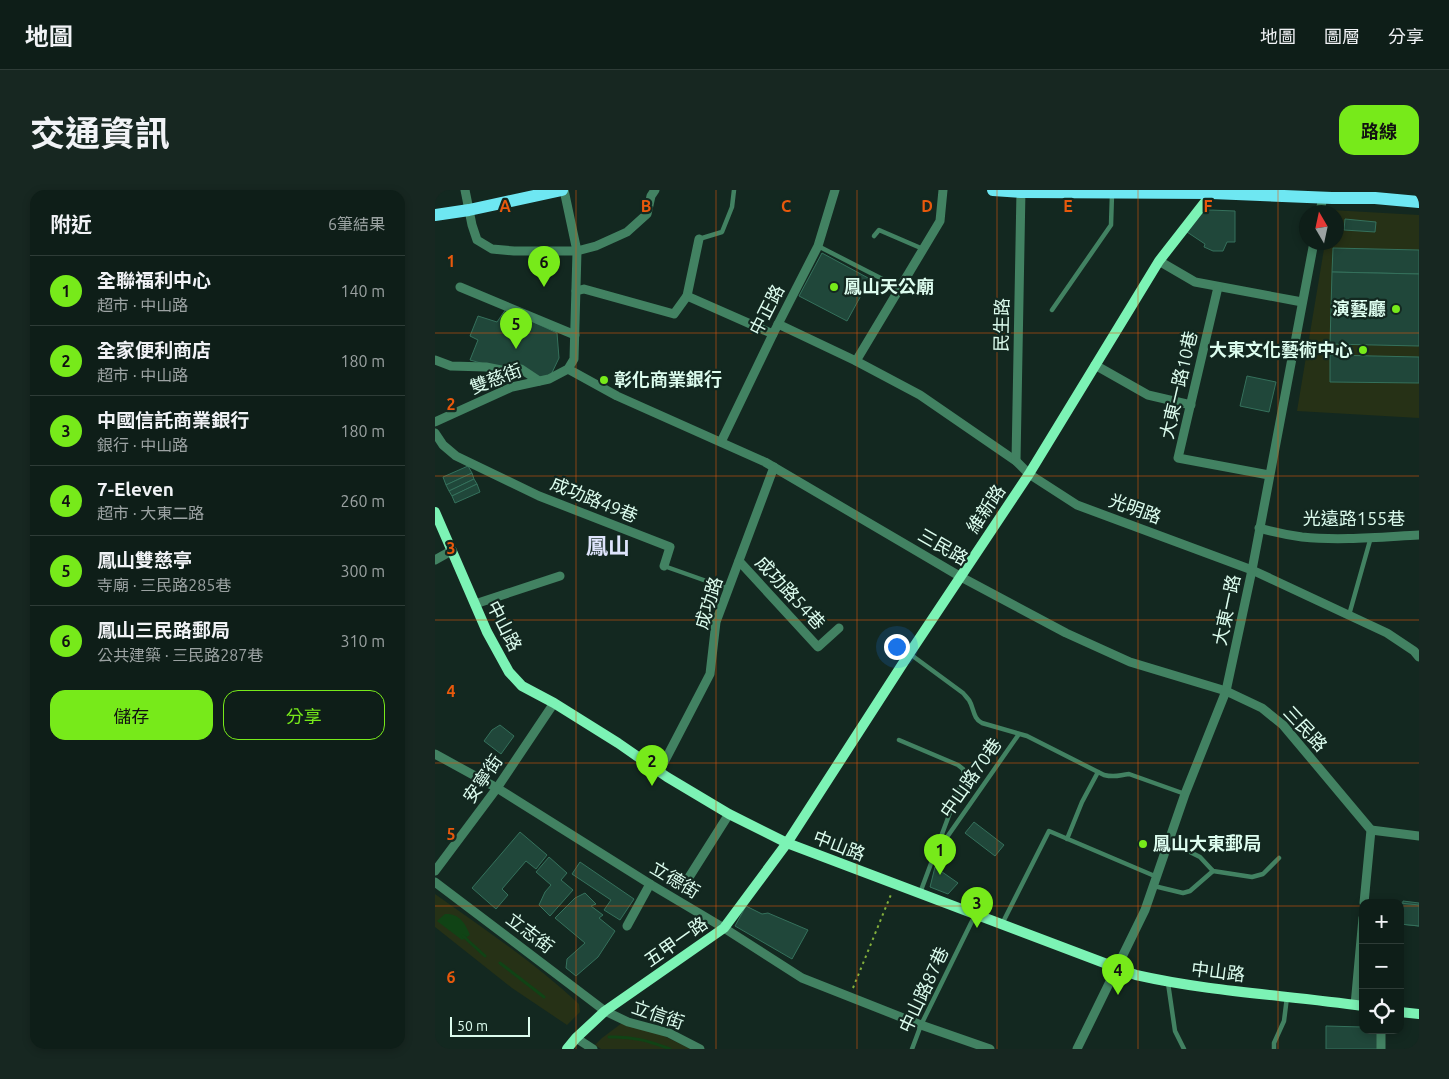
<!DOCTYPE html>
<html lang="zh-TW">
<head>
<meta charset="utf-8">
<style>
  :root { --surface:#0e1e18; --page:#172721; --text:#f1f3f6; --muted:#9ba2a2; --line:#2e3c37; --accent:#77ea1a }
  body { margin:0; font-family:Ubuntu,"Noto Sans TC",sans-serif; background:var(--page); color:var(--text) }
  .controls { position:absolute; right:15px; bottom:15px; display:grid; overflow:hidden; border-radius:10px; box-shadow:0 2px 8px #0003 }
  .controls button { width:45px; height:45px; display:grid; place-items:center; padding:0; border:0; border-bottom:1px solid var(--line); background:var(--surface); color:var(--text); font:25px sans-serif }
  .compass { position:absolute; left:864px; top:15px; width:45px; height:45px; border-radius:50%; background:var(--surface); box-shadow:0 2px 8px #0003; rotate:351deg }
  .scale { position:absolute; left:15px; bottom:12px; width:80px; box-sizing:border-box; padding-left:5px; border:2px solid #dcfcee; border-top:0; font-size:14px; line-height:18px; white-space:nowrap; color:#dcfcee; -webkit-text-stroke:4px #132820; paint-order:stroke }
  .you { position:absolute; left:461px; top:456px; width:18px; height:18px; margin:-12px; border:4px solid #fff; border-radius:50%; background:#1a73e8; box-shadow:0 0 0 8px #1a73e833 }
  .badge { display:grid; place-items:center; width:32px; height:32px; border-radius:50%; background:var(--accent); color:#111; font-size:16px; font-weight:700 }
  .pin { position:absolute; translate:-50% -41px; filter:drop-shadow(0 1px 2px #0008) }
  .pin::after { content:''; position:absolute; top:26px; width:18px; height:15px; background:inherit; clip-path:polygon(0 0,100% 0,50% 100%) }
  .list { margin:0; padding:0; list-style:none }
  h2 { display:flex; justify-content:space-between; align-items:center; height:65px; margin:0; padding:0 20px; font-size:21px }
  h2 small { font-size:16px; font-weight:400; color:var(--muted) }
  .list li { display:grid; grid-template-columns:32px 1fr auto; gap:15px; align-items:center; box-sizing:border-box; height:70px; padding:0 20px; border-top:1px solid var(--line) }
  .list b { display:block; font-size:19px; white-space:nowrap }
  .list p { margin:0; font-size:16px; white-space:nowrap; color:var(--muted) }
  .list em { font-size:16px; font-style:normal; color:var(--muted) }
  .actions { display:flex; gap:10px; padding:15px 20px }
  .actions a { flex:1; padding:11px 0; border:1px solid var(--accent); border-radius:15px; text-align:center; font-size:18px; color:var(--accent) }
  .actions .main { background:var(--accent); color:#111 }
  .icon { flex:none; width:28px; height:28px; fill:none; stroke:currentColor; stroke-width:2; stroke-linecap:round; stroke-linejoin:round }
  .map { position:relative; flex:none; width:984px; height:859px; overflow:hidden; border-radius:15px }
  header { display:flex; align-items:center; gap:30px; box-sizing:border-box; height:70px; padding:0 25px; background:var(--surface); border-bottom:1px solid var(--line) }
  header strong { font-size:24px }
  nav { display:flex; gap:28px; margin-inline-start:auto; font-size:18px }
  .intro { display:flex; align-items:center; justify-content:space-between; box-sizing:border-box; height:120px; padding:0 30px }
  h1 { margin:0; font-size:35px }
  .button { padding:12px 22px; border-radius:15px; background:var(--accent); color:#111; font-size:18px; font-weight:700 }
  main { display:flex; gap:30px; padding:0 30px }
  aside { flex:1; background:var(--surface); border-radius:15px; box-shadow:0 2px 8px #0003 }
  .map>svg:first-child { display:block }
  .green { fill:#263116 }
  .water { fill:#104315 }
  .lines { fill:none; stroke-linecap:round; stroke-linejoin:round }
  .stream { stroke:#104315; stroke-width:3 }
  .building { fill:#20473a; stroke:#35715c }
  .path { stroke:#83b03c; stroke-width:2; stroke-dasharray:2.5 4; stroke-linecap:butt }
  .lane { stroke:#428262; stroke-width:4.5 }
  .street { stroke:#428262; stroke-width:9 }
  .secondary { stroke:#7cf3b5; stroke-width:10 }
  .primary { stroke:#6ee7f2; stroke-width:12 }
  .grid { fill:none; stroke:#e8590c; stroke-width:1; stroke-opacity:0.55 }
  .poi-dot { fill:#77ea1a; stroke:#132820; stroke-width:2 }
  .labels { text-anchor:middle; stroke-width:4.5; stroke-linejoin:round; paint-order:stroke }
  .poi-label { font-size:18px; font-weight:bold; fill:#dcfcee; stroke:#132820; text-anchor:start }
  .street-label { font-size:18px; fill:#dcfcee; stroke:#132820 }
  .district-label { font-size:22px; font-weight:bold; fill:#dee4fc; stroke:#132820 }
  .grid-label { font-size:16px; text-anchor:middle; font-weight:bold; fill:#e8590c; stroke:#132820; stroke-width:4.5; stroke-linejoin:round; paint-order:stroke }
</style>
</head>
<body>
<header>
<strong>地圖</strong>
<nav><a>地圖</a><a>圖層</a><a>分享</a></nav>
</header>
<div class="intro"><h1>交通資訊</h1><a class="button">路線</a></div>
<main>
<aside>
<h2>附近<small>6筆結果</small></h2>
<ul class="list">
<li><span class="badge">1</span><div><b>全聯福利中心</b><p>超市 · 中山路</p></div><em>140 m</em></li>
<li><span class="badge">2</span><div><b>全家便利商店</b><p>超市 · 中山路</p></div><em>180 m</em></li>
<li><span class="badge">3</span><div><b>中國信託商業銀行</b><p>銀行 · 中山路</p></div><em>180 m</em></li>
<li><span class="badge">4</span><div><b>7-Eleven</b><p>超市 · 大東二路</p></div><em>260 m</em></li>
<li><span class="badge">5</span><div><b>鳳山雙慈亭</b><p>寺廟 · 三民路285巷</p></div><em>300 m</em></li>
<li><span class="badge">6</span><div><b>鳳山三民路郵局</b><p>公共建築 · 三民路287巷</p></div><em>310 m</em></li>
</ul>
<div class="actions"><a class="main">儲存</a><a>分享</a></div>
</aside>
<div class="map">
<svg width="984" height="859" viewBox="0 0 984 859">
  <rect width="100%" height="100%" fill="#132820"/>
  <g class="green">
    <polygon points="896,20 984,25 984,228 862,221 890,53 902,52 902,22 895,22"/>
    <path d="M0,704c49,35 100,69 144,110l1,8 -13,13 -55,-37 -77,-61z"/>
    <polygon points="187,833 225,844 256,859 166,859 160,855 167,848"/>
  </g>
  <path class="water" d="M10,724c14,-1 20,9 25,21l-8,5 -25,-19z"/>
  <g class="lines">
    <g class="stream">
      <polyline points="28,746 50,766"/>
      <polyline points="65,773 109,807"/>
      <path d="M174,847c23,-1 40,4 61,12"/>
    </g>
  </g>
  <g class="building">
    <polygon points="775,20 800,21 800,52 792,52 788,61 778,61 769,57 770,54 752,42 765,22"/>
    <polygon points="910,29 941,32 940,42 909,40"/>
    <polygon points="898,58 984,60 984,84 897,82"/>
    <polygon points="387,63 435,89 412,131 364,106"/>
    <polygon points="897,82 984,84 984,156 895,154"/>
    <polygon points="71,119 122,143 124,168 114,189 101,189 86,176 71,180 35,170 43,150 35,146 43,126 62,132"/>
    <polygon points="895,165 984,167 984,193 895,192"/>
    <polygon points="812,186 841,192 834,222 805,216"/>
    <polygon points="33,276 37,283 11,295 8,287"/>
    <polygon points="37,283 39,289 14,301 11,295"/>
    <polygon points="39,289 42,294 17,306 14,301"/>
    <polygon points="42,294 45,302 20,313 17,306"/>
    <polygon points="65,535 79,546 66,564 49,551 57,540"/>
    <polygon points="539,632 569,655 560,666 530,643"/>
    <polygon points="85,642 112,665 101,679 91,671 67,699 73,705 61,719 37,698"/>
    <polygon points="114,667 132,683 126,690 138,700 115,726 104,715 110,702 116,695 101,682"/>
    <polygon points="145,672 199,709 185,730 169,720 176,710 137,684"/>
    <polygon points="500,677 523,693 513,704 495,697"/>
    <polygon points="150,703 161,714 156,716 168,725 164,728 180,741 163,767 141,786 131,778 132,769 150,753 120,728 140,708"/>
    <polygon points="968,711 984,713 984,736 965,734"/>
    <polygon points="965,713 984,715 984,736 965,734"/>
    <polygon points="311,716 327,724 333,723 373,740 357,769 300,736"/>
    <polygon points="891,836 928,837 928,840 944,840 943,859 891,859"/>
  </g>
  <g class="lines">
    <polyline class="path" points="418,798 457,702"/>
    <g class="lane">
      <polyline points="439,46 444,40 488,59"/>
      <polyline points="264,49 287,42 297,17 299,0"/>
      <polyline points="383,56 465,98"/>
      <polyline points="617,120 676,35 677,4"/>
      <polyline points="229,376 294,399"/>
      <polyline points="914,425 936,347"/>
      <path d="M475,464l53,39c1,1 5,6 6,7 5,8 4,19 13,23l45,13 77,39c12,3 15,0 25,-1l56,20"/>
      <polyline points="464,550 523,575 528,579 529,585 485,703"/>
      <polyline points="632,649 647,612 663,582"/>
      <polyline points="733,651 765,667 778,681 817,687 828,684 844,668"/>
      <polyline points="503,660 584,544"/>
      <polyline points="719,696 748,703 755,701 778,681"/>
      <polyline points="567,734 614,641 722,687"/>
      <polyline points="733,793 740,841 749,859"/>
      <polyline points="477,859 486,835 540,725"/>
      <polyline points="839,859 839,853 849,831 852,807"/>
    </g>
    <g class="street">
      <polyline points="30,0 37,35 42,50 57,59 79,61 142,61 161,56 192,42 212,24 216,6 220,0"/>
      <polyline points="885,22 888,7"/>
      <polyline points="264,49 252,106 338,144"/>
      <polyline points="724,71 760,92 867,112"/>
      <polyline points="25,97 140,145"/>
      <polyline points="783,97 743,268 834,285"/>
      <polyline points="141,101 149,99 239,124 252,106"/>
      <polyline points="343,134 421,171 485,205 581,271 594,284 642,315 817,380 952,443 979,461 984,467"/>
      <polyline points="0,170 16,176 51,177 66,180 86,179 104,191"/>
      <polyline points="421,171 505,31 508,0"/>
      <polyline points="660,175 713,205 756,215"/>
      <polyline points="133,179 182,206 330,272 526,387 631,443 695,472 791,501 827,518 848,535 936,640 929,713"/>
      <polyline points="0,232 77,197 114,189 133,179 139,169 142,61 129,0"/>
      <polyline points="0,243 8,255 21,266 104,306 235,357 229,376"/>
      <polyline points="286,252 338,144 383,56 400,0"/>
      <polyline points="581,271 586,0"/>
      <path d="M824,338c14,4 28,7 43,9 37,4 79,0 117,-2"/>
      <polyline points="0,370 16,361"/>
      <polyline points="304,371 383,457 404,438"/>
      <polyline points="40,414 125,386"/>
      <polyline points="0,564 62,598 215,694 289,738 367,788 486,835 555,859"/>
      <polyline points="224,582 275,484 281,432 339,277"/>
      <polyline points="936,640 984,646"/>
      <polyline points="0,681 62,598 119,513"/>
      <polyline points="0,692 170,821 193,832 234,843 265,859"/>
      <polyline points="251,692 294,624"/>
      <polyline points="192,736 215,694"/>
      <polyline points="920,815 928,728"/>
      <polyline points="141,848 158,859"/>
      <polyline points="642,859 710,720 750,604 791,501 817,380 879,52"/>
      <polyline points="946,859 946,840"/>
    </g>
    <g class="secondary">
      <path d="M0,322l52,120 22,40 13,14 32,17 64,40 49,34 62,37 58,29 349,132c75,17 151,20 227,31"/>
      <polyline points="965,822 984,824"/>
      <polyline points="132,859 141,848 170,821 289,738 352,653 474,464 594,284 724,71 777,3"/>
    </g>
    <g class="primary">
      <polyline points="558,0 586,2 777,3 897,8 940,8 984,12"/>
      <polyline points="0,25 34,20 127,0"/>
    </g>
  </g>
  <path class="grid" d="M141,0v859M281,0v859M422,0v859M562,0v859M703,0v859M843,0v859M0,143h984M0,286h984M0,430h984M0,573h984M0,716h928M965,716h19"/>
  <g class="poi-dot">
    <circle cx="399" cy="97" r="5"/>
    <circle cx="961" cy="119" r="5"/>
    <circle cx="928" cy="160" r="5"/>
    <circle cx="169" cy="190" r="5"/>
    <circle cx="708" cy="654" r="5"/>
  </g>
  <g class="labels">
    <g class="poi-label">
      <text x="409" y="103">鳳山天公廟</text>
      <text x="951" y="125" text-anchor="end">演藝廳</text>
      <text x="918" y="166" text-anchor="end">大東文化藝術中心</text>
      <text x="179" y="196">彰化商業銀行</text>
      <text x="718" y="660">鳳山大東郵局</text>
    </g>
    <g class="street-label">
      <text transform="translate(332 120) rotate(-63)" y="6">中正路</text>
      <text transform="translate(567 135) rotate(-89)" y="6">民生路</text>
      <text transform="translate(61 189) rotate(-21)" y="6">雙慈街</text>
      <text transform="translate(744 195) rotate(-77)" y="6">大東一路10巷</text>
      <text transform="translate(159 310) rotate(22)" y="6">成功路49巷</text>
      <text transform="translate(551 319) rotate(-56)" y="6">維新路</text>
      <text transform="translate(700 319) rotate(20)" y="6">光明路</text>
      <text x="919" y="335">光遠路155巷</text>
      <text transform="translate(508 357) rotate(30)" y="6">三民路</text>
      <text transform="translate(355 403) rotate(47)" y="6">成功路54巷</text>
      <text transform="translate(274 413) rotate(-73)" y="6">成功路</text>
      <text transform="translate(792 420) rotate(-78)" y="6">大東一路</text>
      <text transform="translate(69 436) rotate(63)" y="6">中山路</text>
      <text transform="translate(870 539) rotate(47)" y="6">三民路</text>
      <text transform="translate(536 588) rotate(-55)" y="6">中山路70巷</text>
      <text transform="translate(48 589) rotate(-55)" y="6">安寧街</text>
      <text transform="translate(404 656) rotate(21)" y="6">中山路</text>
      <text transform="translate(240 690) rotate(31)" y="6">立德街</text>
      <text transform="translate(95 743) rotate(37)" y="6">立志街</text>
      <text transform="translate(241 752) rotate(-35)" y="6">五甲一路</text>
      <text transform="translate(783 782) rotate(7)" y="6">中山路</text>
      <text transform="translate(489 800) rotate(-65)" y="6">中山路87巷</text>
      <text transform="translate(223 825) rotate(19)" y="6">立信街</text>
    </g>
    <g class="district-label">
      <text x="173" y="364">鳳山</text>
    </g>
  </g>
  <g class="grid-label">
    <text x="70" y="22">A</text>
    <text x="211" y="22">B</text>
    <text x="351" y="22">C</text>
    <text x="492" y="22">D</text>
    <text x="633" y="22">E</text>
    <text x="773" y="22">F</text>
    <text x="16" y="77">1</text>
    <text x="16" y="220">2</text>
    <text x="16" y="364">3</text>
    <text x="16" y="507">4</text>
    <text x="16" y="650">5</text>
    <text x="16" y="793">6</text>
  </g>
</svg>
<div class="controls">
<button>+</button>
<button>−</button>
<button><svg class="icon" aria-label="locate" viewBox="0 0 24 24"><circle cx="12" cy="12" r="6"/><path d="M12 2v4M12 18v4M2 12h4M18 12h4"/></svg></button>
</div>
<svg class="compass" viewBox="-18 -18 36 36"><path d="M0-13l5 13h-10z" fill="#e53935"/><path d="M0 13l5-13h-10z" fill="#9ba2a2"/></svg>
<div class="scale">50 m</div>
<div class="you"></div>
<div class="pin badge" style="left:505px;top:685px">1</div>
<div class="pin badge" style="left:217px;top:596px">2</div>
<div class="pin badge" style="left:542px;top:738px">3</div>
<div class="pin badge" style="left:683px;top:805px">4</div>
<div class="pin badge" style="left:81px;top:159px">5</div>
<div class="pin badge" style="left:109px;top:97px">6</div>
</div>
</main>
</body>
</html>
